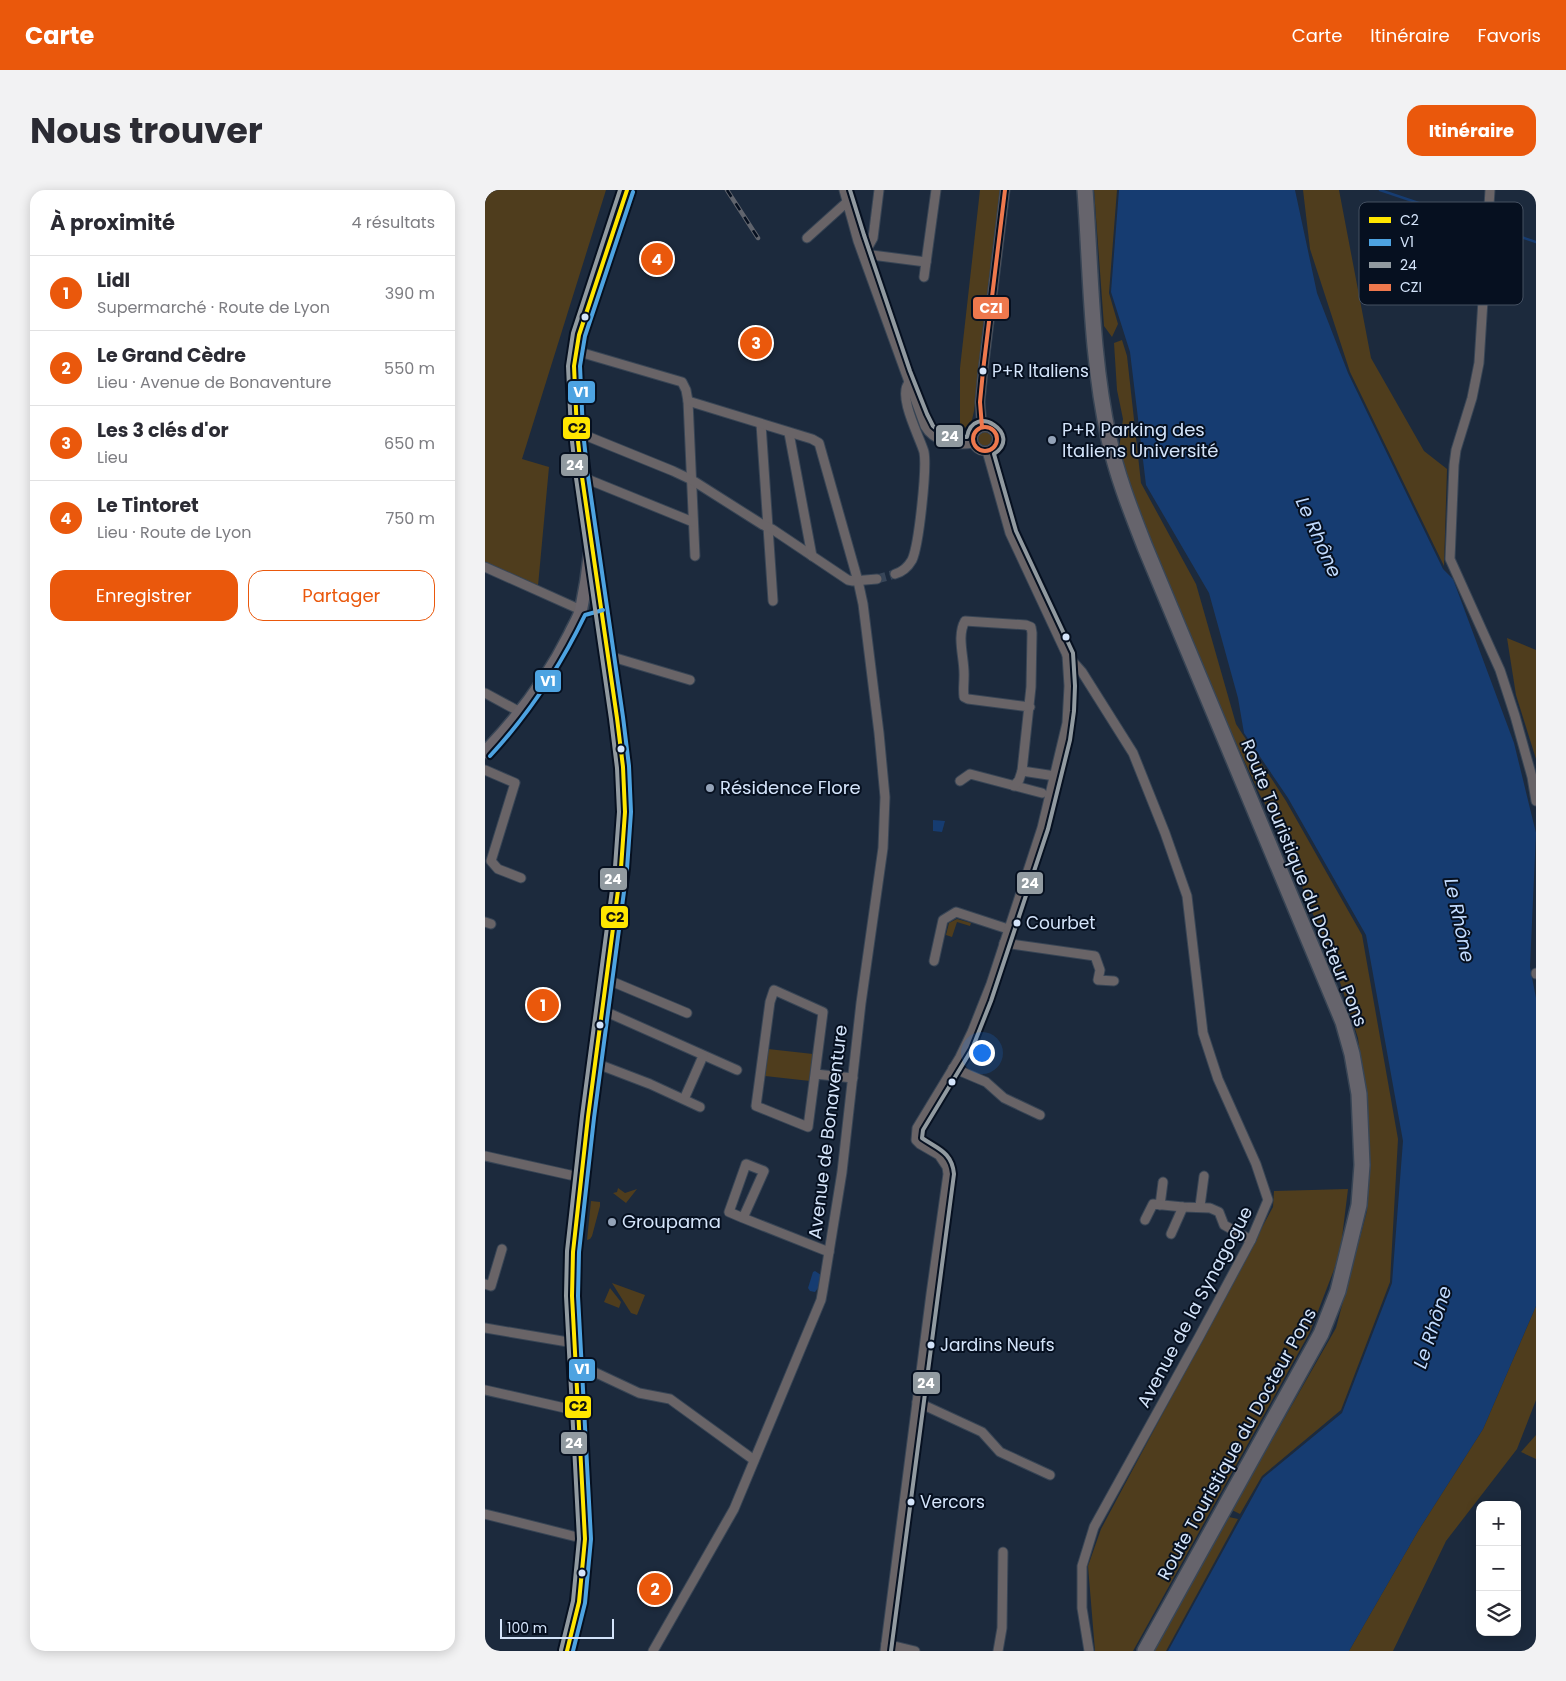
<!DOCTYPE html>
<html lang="fr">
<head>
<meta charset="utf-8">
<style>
  :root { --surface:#fff; --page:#f2f2f3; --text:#2b2b33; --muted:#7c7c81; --line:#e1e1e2; --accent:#ea580c }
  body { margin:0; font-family:Poppins,sans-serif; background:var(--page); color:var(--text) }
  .controls { position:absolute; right:15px; bottom:15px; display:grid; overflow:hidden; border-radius:10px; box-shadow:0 2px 12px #0003 }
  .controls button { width:45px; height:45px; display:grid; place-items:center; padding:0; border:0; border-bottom:1px solid var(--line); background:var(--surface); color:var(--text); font:25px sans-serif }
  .scale { position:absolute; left:15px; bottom:12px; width:114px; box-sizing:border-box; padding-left:5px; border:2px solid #d4e4fa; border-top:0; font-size:14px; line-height:18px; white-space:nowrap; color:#d4e4fa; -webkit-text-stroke:4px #061020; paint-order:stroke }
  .you { position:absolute; left:496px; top:862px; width:18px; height:18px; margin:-12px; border:4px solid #fff; border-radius:50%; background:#1a73e8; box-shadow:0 0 0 8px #1a73e833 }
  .badge { display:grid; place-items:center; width:32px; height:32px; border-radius:50%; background:var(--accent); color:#fff; font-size:16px; font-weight:700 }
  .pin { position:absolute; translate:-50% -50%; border:2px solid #fff; box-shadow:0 1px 5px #0006 }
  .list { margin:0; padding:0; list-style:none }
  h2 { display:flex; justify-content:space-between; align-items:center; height:65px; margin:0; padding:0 20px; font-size:21px }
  h2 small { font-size:16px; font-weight:400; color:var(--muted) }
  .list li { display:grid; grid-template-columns:32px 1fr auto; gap:15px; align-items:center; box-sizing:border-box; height:75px; padding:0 20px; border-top:1px solid var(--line) }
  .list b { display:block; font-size:19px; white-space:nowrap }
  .list p { margin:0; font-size:16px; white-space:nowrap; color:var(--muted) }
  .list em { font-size:16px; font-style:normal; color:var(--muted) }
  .actions { display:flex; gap:10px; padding:15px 20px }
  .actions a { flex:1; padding:11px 0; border:1px solid var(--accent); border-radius:15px; text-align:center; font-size:18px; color:var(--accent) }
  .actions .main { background:var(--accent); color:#fff }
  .icon { flex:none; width:28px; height:28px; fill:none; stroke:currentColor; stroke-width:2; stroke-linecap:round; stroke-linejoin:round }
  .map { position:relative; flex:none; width:1051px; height:1461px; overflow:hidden; border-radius:15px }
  header { display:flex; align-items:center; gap:30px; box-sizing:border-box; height:70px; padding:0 25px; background:var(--accent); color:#fff }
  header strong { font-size:24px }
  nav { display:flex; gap:28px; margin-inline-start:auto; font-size:18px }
  .intro { display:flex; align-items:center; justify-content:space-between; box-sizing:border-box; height:120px; padding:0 30px }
  h1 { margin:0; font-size:35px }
  .button { padding:12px 22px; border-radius:15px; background:var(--accent); color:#fff; font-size:18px; font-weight:700 }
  main { display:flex; gap:30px; padding:0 30px }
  aside { flex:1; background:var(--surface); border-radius:15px; box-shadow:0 2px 12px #0003 }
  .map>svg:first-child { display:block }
  .green { fill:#4f3d1d }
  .water { fill:#163c71 }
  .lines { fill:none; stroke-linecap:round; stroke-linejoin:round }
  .stream { stroke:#163c71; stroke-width:2.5 }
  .minor-tunnel { stroke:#384659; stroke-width:9; stroke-dasharray:9 4.5; stroke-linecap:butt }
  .minor-casing { stroke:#384555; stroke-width:11 }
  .secondary-casing { stroke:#384555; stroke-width:15 }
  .primary-casing { stroke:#384555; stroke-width:16 }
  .trunk-casing { stroke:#384555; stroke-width:18 }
  .minor { stroke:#696467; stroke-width:9 }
  .secondary { stroke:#6b666c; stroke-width:12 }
  .primary { stroke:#68666c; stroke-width:14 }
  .trunk { stroke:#66646c; stroke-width:15 }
  .rail-casing { stroke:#60646d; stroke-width:4.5 }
  .rail { stroke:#061020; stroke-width:2.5; stroke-dasharray:8; stroke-linecap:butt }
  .bus-1-casing { stroke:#061020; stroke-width:8 }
  .bus-2-casing { stroke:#061020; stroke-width:8 }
  .bus-3-casing { stroke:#061020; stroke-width:8 }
  .bus-4-casing { stroke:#061020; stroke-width:8 }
  .bus-1 { stroke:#ffe600; stroke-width:4 }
  .bus-2 { stroke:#4da3e1; stroke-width:4 }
  .bus-3 { stroke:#919aa0; stroke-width:4 }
  .bus-4 { stroke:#ee784d; stroke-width:4 }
  .bus-dot { fill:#d4e4fa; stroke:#061020; stroke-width:2 }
  .poi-dot { fill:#94a3b8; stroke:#061020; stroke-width:2 }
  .labels { text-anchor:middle; stroke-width:4; stroke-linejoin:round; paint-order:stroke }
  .bus-label { font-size:17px; fill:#d4e4fa; stroke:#061020; text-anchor:start }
  .poi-label { font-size:18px; fill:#d4e4fa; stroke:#061020; text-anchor:start }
  .street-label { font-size:18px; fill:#d4e4fa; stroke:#061020 }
  .water-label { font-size:19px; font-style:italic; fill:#c3dcff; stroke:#061020 }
  .key { fill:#061020; stroke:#445061; stroke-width:1 }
  .key-label { font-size:14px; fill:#d4e4fa }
  .line-badge { stroke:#061020; stroke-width:2 }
  .badge-label { font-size:14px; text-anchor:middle; font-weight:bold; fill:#fff }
  .pale-badge-label { font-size:14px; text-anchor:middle; font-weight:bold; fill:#111 }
</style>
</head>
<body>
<header>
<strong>Carte</strong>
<nav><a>Carte</a><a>Itinéraire</a><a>Favoris</a></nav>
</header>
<div class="intro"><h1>Nous trouver</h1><a class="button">Itinéraire</a></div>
<main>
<aside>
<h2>À proximité<small>4 résultats</small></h2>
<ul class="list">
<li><span class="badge">1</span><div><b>Lidl</b><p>Supermarché · Route de Lyon</p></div><em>390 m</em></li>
<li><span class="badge">2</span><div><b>Le Grand Cèdre</b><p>Lieu · Avenue de Bonaventure</p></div><em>550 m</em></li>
<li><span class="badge">3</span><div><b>Les 3 clés d'or</b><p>Lieu</p></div><em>650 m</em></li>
<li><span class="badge">4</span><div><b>Le Tintoret</b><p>Lieu · Route de Lyon</p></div><em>750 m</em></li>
</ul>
<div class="actions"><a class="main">Enregistrer</a><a>Partager</a></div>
</aside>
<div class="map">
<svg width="1051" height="1461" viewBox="0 0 1051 1461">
  <rect width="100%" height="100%" fill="#1c2a3d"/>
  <g class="green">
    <polygon points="0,0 121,0 37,269 64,277 53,396 0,372"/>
    <polygon points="495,0 517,0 489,221 486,234 478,239 475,237 475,178"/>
    <polygon points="609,0 632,0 624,103 633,134 627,147 619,136"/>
    <polygon points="818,0 854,0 886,168 939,261 962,279 959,376 865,182 825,59"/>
    <polygon points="637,150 642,166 656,293 711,394 751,534 801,611 877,745 913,949 905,1092 856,1220 777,1286 755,1324 747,1320 851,1138 882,1021 884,936 873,848 856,795 796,643 775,605 732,512 696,424 650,319 634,259 638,229 632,200 629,153"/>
    <circle cx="500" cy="249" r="8"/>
    <polygon points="1022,448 1051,460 1051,569 1031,505"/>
    <polygon points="472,729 486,733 485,736 472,732 467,747 461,745 464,733"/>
    <polygon points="283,859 328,864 325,891 280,886"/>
    <polygon points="133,998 140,1003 152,999 141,1013 128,1003 132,1002"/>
    <polygon points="863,999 855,1064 825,1142 648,1461 610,1461 603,1376 616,1339 788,1017 789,1001"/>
    <polygon points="106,1011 115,1012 115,1016 107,1046 105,1049 102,1050"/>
    <polygon points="127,1093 160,1105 152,1125 146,1123"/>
    <polygon points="125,1098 136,1112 134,1118 119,1112"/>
    <polygon points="1051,1116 1051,1210 1032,1259 961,1351 908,1461 864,1461 933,1341 998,1239"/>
    <polygon points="1051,1245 1051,1269 1036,1262"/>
    <polygon points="744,1327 753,1329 681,1461 669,1461"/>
  </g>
  <g class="water">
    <polygon points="634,0 810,0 832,103 863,183 958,379 968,389 1029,553 1051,643 1045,777 1051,808 1051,1116 998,1239 933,1341 864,1461 683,1461 778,1288 857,1223 907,1093 918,951 881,745 803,608 759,543 753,508 724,403 661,295 645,162 626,102"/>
    <polygon points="448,630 460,631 457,642 448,641"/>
    <polygon points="330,1081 336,1085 333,1098 330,1102 325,1101 323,1098 328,1082"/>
  </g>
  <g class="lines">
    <g class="stream">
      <polyline points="895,0 999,35"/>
      <polyline points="1009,38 1051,52"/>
    </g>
    <polyline class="minor-tunnel" points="392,389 410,384"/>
    <g class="minor-casing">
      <g id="minor">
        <path d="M359,0l14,51 67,185c9,16 31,20 48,17"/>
        <polyline points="394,0 388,48 379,64 441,72"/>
        <polyline points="1005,0 994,173 987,208 971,260 969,275 965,369 1015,480 1030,526 1047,587 1051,611"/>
        <polyline points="322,48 362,12"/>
        <polyline points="439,87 451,0"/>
        <polyline points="91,161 197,192 201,200 203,211 210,366"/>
        <polyline points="276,234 288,411"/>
        <polyline points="497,237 495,212 498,181 520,0"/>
        <circle cx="500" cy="249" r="12"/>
        <polyline points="92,242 188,281 207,290 278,335 287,339 363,390 368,391 392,389"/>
        <polyline points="304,243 327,366"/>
        <polyline points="502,261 525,343 582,465 597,482 648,563 680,643 702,706 718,843 733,889 771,974 783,1010 766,1050 714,1147 609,1337 597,1376 597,1418 604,1461"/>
        <polyline points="97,287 208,332"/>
        <polyline points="0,377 96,420"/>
        <path d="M410,384c7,-2 13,-7 17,-14 7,-15 15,-92 12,-108 -4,-14 -27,-57 -15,-69"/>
        <polyline points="124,466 205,490"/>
        <polyline points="0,503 35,522"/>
        <polyline points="0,580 30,593 6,671 13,679 36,688"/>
        <polyline points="537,581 570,586"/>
        <polyline points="475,591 485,584 557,603"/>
        <path d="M529,596l5,-6 3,-9 9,-84 1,-54 -1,-6 -5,-2 -61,-4c-9,16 0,38 -1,56 0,7 -1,13 0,20l4,2 62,8"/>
        <polyline points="0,732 6,734"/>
        <polyline points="519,753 610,766 615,780 613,790 629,791"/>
        <polyline points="449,771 458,730 471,722 523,739"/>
        <polyline points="1051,783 1051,784"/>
        <polyline points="121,789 202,823"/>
        <polyline points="117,820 252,880"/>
        <polyline points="110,873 165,894 215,917"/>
        <polyline points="468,878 501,892 519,908 555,925"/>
        <polyline points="330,884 338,822 289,800 285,812 271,916 323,937 330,884 368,888"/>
        <polyline points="200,907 218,866"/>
        <polyline points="0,966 85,985 96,986"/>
        <polyline points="675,1015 678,992"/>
        <polyline points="715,1016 719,986"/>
        <polyline points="258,1028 279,981 261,974 244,1022 258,1028 344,1062"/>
        <polyline points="660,1030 668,1014 698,1017 725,1018 734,1022 739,1035 766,1050"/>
        <polyline points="686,1044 698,1017"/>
        <polyline points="0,1094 6,1096 17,1059"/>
        <polyline points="0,1138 89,1153"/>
        <polyline points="90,1173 154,1203 185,1209 269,1270"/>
        <polyline points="0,1200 93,1221"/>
        <polyline points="432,1212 497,1242 515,1262 565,1285"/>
        <polyline points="0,1324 100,1349"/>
        <polyline points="401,1454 430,1461"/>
        <polyline points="168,1461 249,1319 336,1110 338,1099 357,982 376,813 398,658 400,607 394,543 378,414 373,391 334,253 327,249 203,211"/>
        <polyline points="400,1461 446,1104 463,984 462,977 454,965 435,954 431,950 432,938 475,867 487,842 506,794 557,638 582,533 584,496 582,465"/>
        <polyline points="513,1461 517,1438 518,1362"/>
      </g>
    </g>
    <g class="secondary-casing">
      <path id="secondary" d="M0,562c34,-35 63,-74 85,-118 3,-7 9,-16 11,-24 4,-19 7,-38 9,-57"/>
    </g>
    <g class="primary-casing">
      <polyline id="primary" points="82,1461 94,1412 100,1349 87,1106 88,1062 103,927 136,678 140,622 138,577 132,528 97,287 92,242 89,176 94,145 142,0"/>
    </g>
    <g class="trunk-casing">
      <path id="trunk" d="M600,0c6,83 6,168 24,249 8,37 22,72 36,108l198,475 9,32 7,40 3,71 -3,40 -21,86 -17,43 -176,317"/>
    </g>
    <use href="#minor" class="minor"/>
    <use href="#secondary" class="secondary"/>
    <use href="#primary" class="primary"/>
    <use href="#trunk" class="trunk"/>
    <g class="rail-casing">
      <polyline id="rail" points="242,0 273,48"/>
    </g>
    <use href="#rail" class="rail"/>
    <g class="bus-1-casing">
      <polyline id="bus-1" points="82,1461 94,1412 100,1349 87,1106 88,1062 103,927 136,678 140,622 138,577 132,528 97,287 92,242 89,176 94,145 142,0"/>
    </g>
    <g class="bus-2-casing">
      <g id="bus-2">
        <path d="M5,566c39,-42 70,-89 95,-141l18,-5"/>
        <polyline points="88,1461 100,1413 106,1349 93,1106 94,1062 109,928 142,679 146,622 144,576 138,527 103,286 98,242 95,176 100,146 148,2"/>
      </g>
    </g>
    <g class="bus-3-casing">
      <g id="bus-3">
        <path d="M365,0l14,45 46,136 17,43 6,12 7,6 10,4 17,1c6,-36 57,-2 27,17l22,77 57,122 2,33 -1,25 -4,29 -22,89 -57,172 -19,48 -49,81 -1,8c16,11 30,14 32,36l-63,477"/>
        <polyline points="76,1460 88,1411 94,1349 81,1106 82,1061 97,926 130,677 134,622 132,578 126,529 91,288 86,242 83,176 88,143 135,0"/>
      </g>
    </g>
    <g class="bus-4-casing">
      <g id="bus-4">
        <polyline points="497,237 495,212 498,181 520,0"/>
        <circle cx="500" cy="249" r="12"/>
      </g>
    </g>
    <use href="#bus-1" class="bus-1"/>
    <use href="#bus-2" class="bus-2"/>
    <use href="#bus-3" class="bus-3"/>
    <use href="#bus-4" class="bus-4"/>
  </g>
  <g class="bus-dot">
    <circle cx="100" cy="127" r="4.5"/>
    <circle cx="498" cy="181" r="4.5"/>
    <circle cx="581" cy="447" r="4.5"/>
    <circle cx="136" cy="559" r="4.5"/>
    <circle cx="532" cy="733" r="4.5"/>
    <circle cx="115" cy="835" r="4.5"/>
    <circle cx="467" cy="892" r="4.5"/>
    <circle cx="446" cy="1155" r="4.5"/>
    <circle cx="426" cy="1312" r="4.5"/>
    <circle cx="97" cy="1383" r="4.5"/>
  </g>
  <g class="poi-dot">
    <circle cx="567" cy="250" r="5"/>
    <circle cx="225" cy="598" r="5"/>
    <circle cx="127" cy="1032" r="5"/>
  </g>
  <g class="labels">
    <g class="bus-label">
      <text x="507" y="187">P+R Italiens</text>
      <text x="541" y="739">Courbet</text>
      <text x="455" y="1161">Jardins Neufs</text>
      <text x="435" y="1318">Vercors</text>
    </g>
    <g class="poi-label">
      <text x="577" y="246">P+R Parking des<tspan x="577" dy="21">Italiens Université</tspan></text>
      <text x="235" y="604">Résidence Flore</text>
      <text x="137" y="1038">Groupama</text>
    </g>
    <g class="street-label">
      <text transform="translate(819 693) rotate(68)" y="6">Route Touristique du Docteur Pons</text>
      <text transform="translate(343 942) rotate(-83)" y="6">Avenue de Bonaventure</text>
      <text transform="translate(710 1117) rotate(-62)" y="6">Avenue de la Synagogue</text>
      <text transform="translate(752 1254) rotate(-61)" y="6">Route Touristique du Docteur Pons</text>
    </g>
    <g class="water-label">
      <text transform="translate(834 347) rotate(66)" y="7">Le Rhône</text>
      <text transform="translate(975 730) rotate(78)" y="7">Le Rhône</text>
      <text transform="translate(947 1137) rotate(-72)" y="7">Le Rhône</text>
    </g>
  </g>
  <rect x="874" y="12" width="164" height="103" rx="8" class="key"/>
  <rect x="884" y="27" width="22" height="6" fill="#ffe600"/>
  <rect x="884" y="49" width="22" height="7" fill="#4da3e1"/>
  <rect x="884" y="72" width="22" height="6" fill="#919aa0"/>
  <rect x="884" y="94" width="22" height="7" fill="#ee784d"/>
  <g class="key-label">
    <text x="915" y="35">C2</text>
    <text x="915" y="57">V1</text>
    <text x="915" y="80">24</text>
    <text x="915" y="102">CZI</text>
  </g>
  <g class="line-badge">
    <rect x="487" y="106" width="38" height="24" rx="5" fill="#ee784d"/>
    <rect x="82" y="190" width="29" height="24" rx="5" fill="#4da3e1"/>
    <rect x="77" y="226" width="29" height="24" rx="5" fill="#ffe600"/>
    <rect x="450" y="234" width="29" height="24" rx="5" fill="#919aa0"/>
    <rect x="75" y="263" width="29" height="24" rx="5" fill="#919aa0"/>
    <rect x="49" y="479" width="28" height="24" rx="5" fill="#4da3e1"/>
    <rect x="114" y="677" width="29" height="24" rx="5" fill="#919aa0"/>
    <rect x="531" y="681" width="28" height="24" rx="5" fill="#919aa0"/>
    <rect x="115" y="715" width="29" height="24" rx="5" fill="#ffe600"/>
    <rect x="83" y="1168" width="28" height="24" rx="5" fill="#4da3e1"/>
    <rect x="427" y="1181" width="29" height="24" rx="5" fill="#919aa0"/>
    <rect x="79" y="1205" width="28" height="24" rx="5" fill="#ffe600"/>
    <rect x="75" y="1241" width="28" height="24" rx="5" fill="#919aa0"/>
  </g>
  <g class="badge-label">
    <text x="506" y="123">CZI</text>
    <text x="96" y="207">V1</text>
    <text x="465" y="251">24</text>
    <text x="90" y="280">24</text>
    <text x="63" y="496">V1</text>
    <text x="128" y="694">24</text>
    <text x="545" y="698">24</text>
    <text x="97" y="1184">V1</text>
    <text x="441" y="1198">24</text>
    <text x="89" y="1258">24</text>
  </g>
  <g class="pale-badge-label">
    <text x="92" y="243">C2</text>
    <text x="130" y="732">C2</text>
    <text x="93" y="1221">C2</text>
  </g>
</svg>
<div class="controls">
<button>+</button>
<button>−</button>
<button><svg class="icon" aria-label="layers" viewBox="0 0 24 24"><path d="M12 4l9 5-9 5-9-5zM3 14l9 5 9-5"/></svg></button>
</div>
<div class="scale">100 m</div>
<div class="you"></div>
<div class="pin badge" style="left:58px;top:815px">1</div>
<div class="pin badge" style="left:170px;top:1399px">2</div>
<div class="pin badge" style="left:271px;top:153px">3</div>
<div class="pin badge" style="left:172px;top:69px">4</div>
</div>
</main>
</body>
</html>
